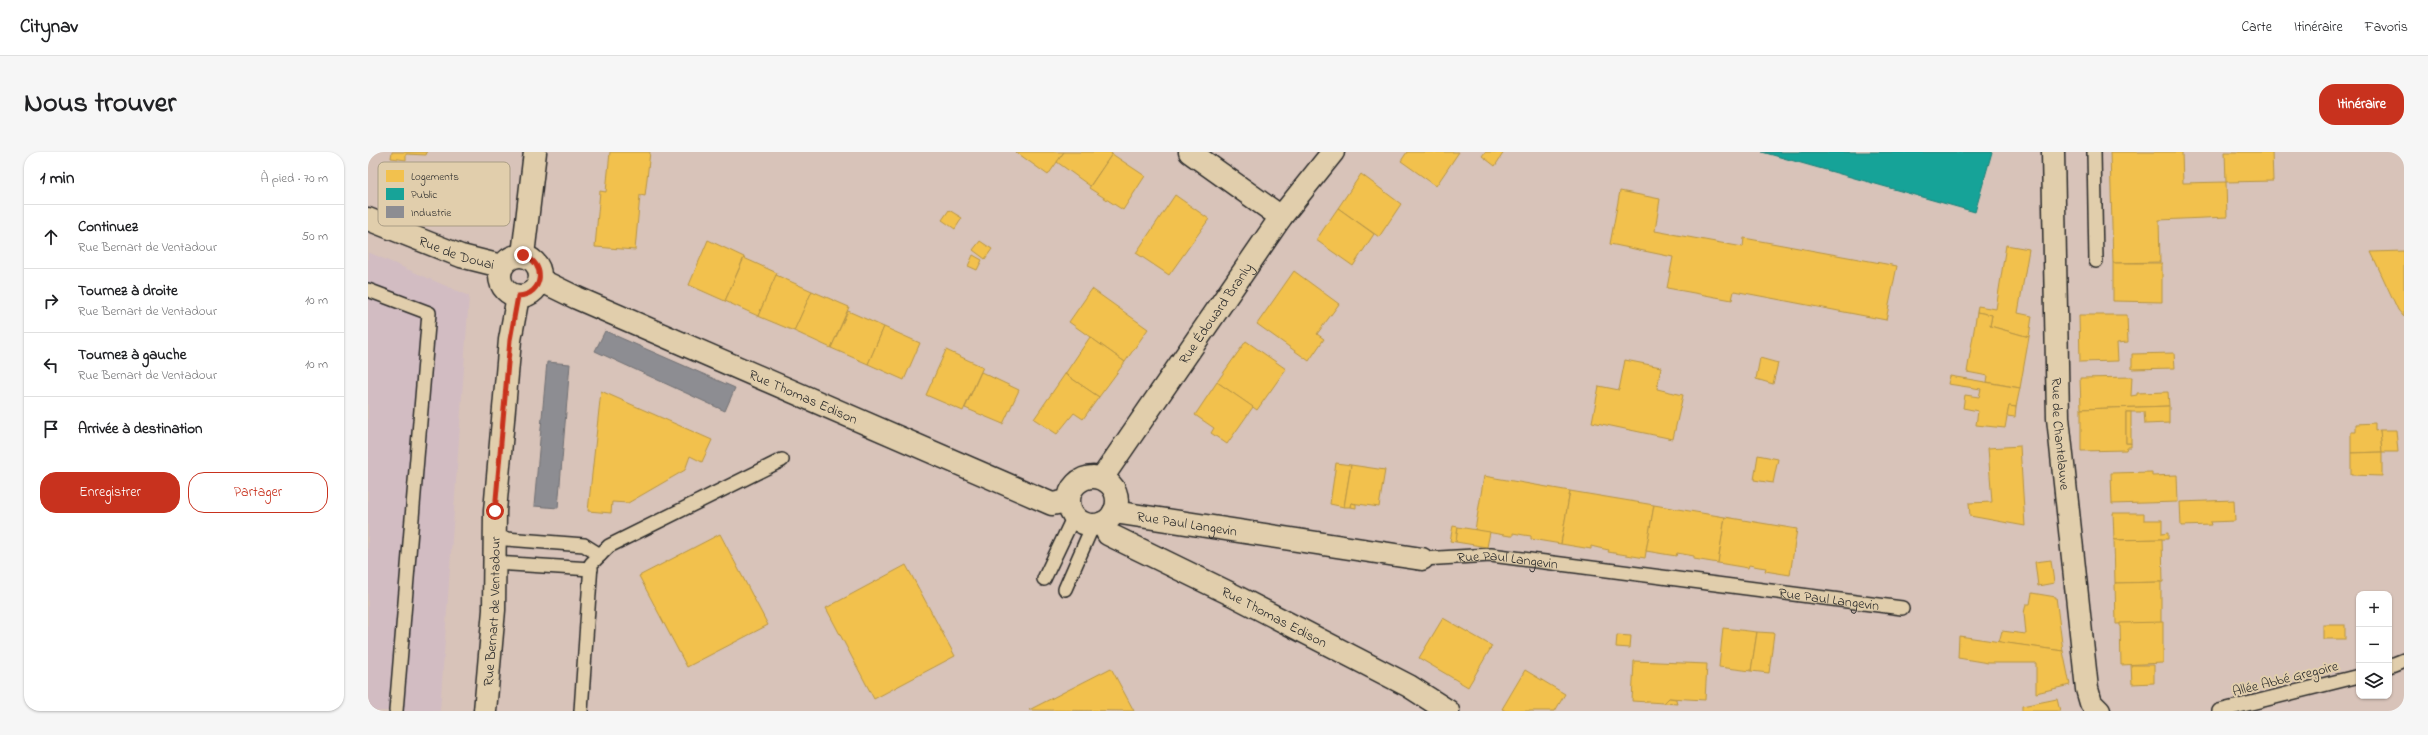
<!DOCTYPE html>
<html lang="fr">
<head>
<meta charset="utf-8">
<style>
  :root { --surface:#fff; --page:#f6f6f6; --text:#202124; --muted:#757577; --line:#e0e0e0; --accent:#c8321e }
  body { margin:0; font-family:"Indie Flower",sans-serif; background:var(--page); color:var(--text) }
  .controls { position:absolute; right:12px; bottom:12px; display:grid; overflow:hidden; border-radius:8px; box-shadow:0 1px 3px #0004 }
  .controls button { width:36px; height:36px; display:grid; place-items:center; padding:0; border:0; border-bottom:1px solid var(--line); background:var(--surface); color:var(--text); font:20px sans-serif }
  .stop { position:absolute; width:12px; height:12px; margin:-9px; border:3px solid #c8321e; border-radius:50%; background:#fff }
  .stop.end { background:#c8321e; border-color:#fff; box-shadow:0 1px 4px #0008 }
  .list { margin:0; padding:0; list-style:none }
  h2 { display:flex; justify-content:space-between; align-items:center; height:52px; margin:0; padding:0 16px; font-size:17px }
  h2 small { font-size:13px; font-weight:400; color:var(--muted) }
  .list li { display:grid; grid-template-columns:26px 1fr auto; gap:12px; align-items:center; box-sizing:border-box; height:64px; padding:0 16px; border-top:1px solid var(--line) }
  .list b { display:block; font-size:15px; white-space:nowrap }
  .list p { margin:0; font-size:13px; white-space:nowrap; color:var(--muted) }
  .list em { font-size:13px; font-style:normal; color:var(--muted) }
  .actions { display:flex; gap:8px; padding:12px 16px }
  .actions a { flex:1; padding:9px 0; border:1px solid var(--accent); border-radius:16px; text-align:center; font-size:14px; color:var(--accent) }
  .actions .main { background:var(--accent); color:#fff }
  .icon { flex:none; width:22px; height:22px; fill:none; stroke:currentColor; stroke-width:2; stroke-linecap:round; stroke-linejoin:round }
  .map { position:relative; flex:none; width:2036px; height:559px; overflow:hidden; border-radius:16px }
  header { display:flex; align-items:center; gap:24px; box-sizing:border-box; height:56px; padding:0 20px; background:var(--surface); border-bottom:1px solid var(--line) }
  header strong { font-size:19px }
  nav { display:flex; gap:22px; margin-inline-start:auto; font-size:14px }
  .intro { display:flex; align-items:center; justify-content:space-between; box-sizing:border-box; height:96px; padding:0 24px }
  h1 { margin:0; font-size:28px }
  .button { padding:10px 18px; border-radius:16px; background:var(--accent); color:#fff; font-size:14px; font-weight:700 }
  main { display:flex; gap:24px; padding:0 24px }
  aside { flex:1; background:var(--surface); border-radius:16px; box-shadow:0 1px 3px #0004 }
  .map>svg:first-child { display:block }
  .built { fill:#d2bcc2 }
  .homes { fill:#f2c14e; stroke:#b69444 }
  .public { fill:#17a398; stroke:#1d7f77 }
  .industry { fill:#8d8d92; stroke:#707073 }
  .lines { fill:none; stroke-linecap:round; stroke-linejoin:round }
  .service-casing { stroke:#2b2b2b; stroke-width:16 }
  .minor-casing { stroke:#2b2b2b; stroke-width:25 }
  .tertiary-casing { stroke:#2b2b2b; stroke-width:25 }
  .service { stroke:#e1ceac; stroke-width:13 }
  .minor { stroke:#e1ceac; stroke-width:22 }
  .tertiary { stroke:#e1ceac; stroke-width:22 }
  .route { stroke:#c8321e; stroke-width:5 }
  .labels { text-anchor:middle; stroke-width:4; stroke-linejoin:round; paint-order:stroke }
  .street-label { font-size:14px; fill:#2b2b2b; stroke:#e1ceac }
  .key { fill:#e1ceac; stroke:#aa9d85; stroke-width:1 }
  .key-label { font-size:11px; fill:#2b2b2b }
</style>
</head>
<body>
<header>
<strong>Citynav</strong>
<nav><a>Carte</a><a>Itinéraire</a><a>Favoris</a></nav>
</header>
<div class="intro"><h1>Nous trouver</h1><a class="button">Itinéraire</a></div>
<main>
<aside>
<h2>1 min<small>À pied · 70 m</small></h2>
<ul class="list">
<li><svg class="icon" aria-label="ahead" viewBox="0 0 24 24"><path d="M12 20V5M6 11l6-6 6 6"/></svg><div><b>Continuez</b><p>Rue Bernart de Ventadour</p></div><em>50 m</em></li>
<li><svg class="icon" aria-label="right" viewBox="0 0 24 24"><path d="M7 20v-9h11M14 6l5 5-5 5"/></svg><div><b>Tournez à droite</b><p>Rue Bernart de Ventadour</p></div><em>10 m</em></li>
<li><svg class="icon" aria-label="left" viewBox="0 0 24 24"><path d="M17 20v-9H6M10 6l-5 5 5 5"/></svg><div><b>Tournez à gauche</b><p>Rue Bernart de Ventadour</p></div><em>10 m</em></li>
<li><svg class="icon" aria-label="arrive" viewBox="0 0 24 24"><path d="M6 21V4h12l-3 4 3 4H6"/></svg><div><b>Arrivée à destination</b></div></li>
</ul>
<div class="actions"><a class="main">Enregistrer</a><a>Partager</a></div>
</aside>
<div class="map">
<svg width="2036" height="559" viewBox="0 0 2036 559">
  <rect width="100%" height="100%" fill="#d8c3b9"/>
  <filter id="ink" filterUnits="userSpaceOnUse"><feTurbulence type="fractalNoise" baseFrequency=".025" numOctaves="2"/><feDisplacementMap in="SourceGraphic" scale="8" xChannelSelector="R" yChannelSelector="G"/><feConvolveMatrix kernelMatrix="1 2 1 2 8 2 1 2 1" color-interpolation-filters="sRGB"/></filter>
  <g filter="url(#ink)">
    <polygon class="built" points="0,100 101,144 72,559 0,559"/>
    <g class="homes">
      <polygon points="24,0 59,0 58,3 38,2 38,8 23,6"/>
      <polygon points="242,0 282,0 277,44 272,43 267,98 227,95 232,39 238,40"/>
      <polygon points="648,0 696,0 680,23"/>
      <polygon points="696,0 742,0 744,2 722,34 689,10"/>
      <polygon points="1039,0 1091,0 1068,34 1033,9"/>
      <polygon points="1117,0 1136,0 1127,14 1114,4"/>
      <polygon points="1742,0 1814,0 1815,31 1858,30 1859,65 1791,68 1792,110 1745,111"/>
      <polygon points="1857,0 1904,0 1905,29 1858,30"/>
      <polygon points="744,2 777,24 755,58 721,36"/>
      <polygon points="993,22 1033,52 1011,85 970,56"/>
      <polygon points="1252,39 1292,47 1287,79 1375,95 1376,86 1529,114 1518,168 1366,139 1364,148 1299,136 1305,105 1242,92"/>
      <polygon points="807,43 841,67 801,123 768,101"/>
      <polygon points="970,56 1006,82 985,114 948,88"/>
      <polygon points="581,58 594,66 587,77 574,68"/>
      <polygon points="340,88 376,105 357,149 321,133"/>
      <polygon points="612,89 624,97 617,107 605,98"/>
      <polygon points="1638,93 1661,97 1650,161 1664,164 1661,185 1622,174 1624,163 1609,160 1610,154 1628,157"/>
      <polygon points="2036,99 2036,165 2030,158 2003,100"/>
      <polygon points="605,103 614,108 609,118 600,114"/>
      <polygon points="376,106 409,121 390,164 357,149"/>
      <polygon points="1745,111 1794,111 1794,150 1745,149"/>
      <polygon points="926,119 971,152 949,182 956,187 941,209 889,172"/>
      <polygon points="408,123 444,139 426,179 390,164"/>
      <polygon points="724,137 780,177 757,210 701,170"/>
      <polygon points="444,139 481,155 463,196 426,179"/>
      <polygon points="480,159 516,175 500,212 463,196"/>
      <polygon points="1609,160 1624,163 1622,174 1661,185 1652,236 1619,230 1620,224 1599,220"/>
      <polygon points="1711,163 1759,163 1760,190 1749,191 1750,209 1712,210"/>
      <polygon points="516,175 552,191 536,228 500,212"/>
      <polygon points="722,185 757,210 731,245 697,222"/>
      <polygon points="878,189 918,217 889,258 849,230"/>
      <polygon points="578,198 615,215 595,259 558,243"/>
      <polygon points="1806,201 1807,216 1764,217 1764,202"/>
      <polygon points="1392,206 1410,211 1405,232 1388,227"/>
      <polygon points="1257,208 1293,215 1289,237 1315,243 1305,287 1224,270 1231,234 1251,238"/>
      <polygon points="613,220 651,238 635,272 597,256"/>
      <polygon points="697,222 731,245 715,267 706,261 689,282 666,267"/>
      <polygon points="1582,224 1652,236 1648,255 1641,254 1637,276 1608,273 1610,259 1595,256 1597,243 1611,245 1613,237 1580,232"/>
      <polygon points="1764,225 1763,244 1769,243 1769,241 1800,240 1801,254 1713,257 1712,226"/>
      <polygon points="849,230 885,255 859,292 843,281 846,276 827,263"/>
      <polygon points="233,239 344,288 334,310 322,304 317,318 260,351 244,350 243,361 220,359"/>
      <polygon points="1641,254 1648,255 1647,265 1639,264"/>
      <polygon points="1801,254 1801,271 1777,272 1776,260 1758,260 1758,291 1763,291 1763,295 1759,295 1758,298 1713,299 1713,257"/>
      <rect x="1758" y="260" width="5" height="31"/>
      <polygon points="2007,271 2007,279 2012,278 2014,300 1983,301 1983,280 1988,280 1988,272"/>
      <polygon points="2012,278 2028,278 2030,300 2014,300"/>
      <polygon points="1652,294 1657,374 1602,364 1601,351 1624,350 1620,296"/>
      <polygon points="2014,300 2014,324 1983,323 1983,301"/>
      <polygon points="1390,303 1410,307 1405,331 1386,328"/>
      <polygon points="968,311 983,313 976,355 962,352"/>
      <polygon points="983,313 1017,318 1011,355 983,351 982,355 976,355"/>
      <polygon points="1784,320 1784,324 1809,323 1810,350 1744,352 1743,321"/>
      <polygon points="1116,324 1202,339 1193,392 1163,387 1163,384 1156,383 1145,381 1145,384 1142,384 1107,378"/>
      <polygon points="1202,339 1286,353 1277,406 1240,400 1241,398 1231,396 1223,394 1223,397 1193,392"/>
      <polygon points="1866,348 1867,369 1842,370 1843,373 1813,374 1812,350"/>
      <polygon points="983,351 988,352 988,356 982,355"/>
      <polygon points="1286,353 1357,365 1350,411 1326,407 1326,404 1309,401 1308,404 1278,399"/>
      <polygon points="1745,361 1776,361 1776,368 1794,368 1794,382 1800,381 1800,387 1746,388"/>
      <polygon points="1357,365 1429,377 1422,423 1397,419 1398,416 1391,415 1381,413 1380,416 1350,411"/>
      <polygon points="1085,374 1090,375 1088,390 1082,389"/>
      <polygon points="1090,375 1122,380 1119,395 1088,390"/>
      <polygon points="352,382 400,473 319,515 271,424"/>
      <polygon points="1794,387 1795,430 1747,431 1746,388"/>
      <polygon points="1683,408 1686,431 1670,434 1667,410"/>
      <polygon points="538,413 587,504 506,547 458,456"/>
      <polygon points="1793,430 1793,471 1748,472 1747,431"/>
      <polygon points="1664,441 1688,445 1695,499 1631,490 1634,479 1658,482 1656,461 1658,452 1662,452"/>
      <polygon points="1075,466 1124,494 1100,535 1051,506"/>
      <polygon points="1795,470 1795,511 1753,513 1752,471"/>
      <rect x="1955" y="473" width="22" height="14"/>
      <polygon points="1355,476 1389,480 1383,519 1351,515"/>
      <polygon points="1389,480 1406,481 1401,521 1383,519"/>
      <polygon points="1249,483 1263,484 1262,496 1248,495"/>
      <polygon points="1591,484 1695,499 1702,533 1668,541 1668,511 1620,511 1590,506"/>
      <polygon points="1266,509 1339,512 1337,548 1301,546 1296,551 1264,549"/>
      <polygon points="1763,513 1786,513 1786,531 1764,532"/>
      <polygon points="743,516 766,559 661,558"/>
      <polygon points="1157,518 1197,542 1187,559 1138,559 1134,557"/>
      <polygon points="1301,546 1308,547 1309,552 1296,551"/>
      <polygon points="1689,547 1692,559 1654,559 1654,554"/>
    </g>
    <polygon class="public" points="1394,0 1624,0 1607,60"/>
    <g class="industry">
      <polygon points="237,179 367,236 357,259 227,199"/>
      <polygon points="179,210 202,212 190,356 166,354"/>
    </g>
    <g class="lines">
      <g class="service-casing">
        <g id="service">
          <polyline points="1726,0 1728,109"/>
          <polyline points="0,138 61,161 28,559"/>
          <polyline points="126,386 216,393 232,403"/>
          <path id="s1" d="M1054,407l69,-4 411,53"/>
          <polyline points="126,411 223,417"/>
          <polyline points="676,427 706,364"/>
          <polyline points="697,437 725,373"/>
          <polyline points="2021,514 2036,508"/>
          <polyline points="213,559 223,412 241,394 414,308"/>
          <polyline points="1851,559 1991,524"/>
        </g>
      </g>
      <g class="minor-casing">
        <g id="minor">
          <polyline points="822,0 913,65"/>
          <path id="s2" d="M1685,0l5,266 29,271 4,14 8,8"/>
          <path id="s3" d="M0,67l93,37 40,10"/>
          <polyline points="155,103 167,0"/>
          <path id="s4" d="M172,128l37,18 475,206 16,-3"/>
          <circle cx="725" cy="349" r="24"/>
          <path id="s5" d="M734,326l179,-261 52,-65"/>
          <path id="s6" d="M746,360l308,47"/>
          <path id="s7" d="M735,371l5,11 123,60 178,92 39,25"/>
        </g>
      </g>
      <g class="tertiary-casing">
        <g id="tertiary">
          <circle cx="152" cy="124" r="20"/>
          <path id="s8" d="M117,559l9,-101 1,-99 15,-171 8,-44"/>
        </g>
      </g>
      <use href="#service" class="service"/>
      <use href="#minor" class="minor"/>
      <use href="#tertiary" class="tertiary"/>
    </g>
  </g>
  <g class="lines" filter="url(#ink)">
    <path class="route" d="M127,359l15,-171 8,-44c26,-1 29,-33 5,-41"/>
  </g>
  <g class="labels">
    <g class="street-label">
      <text dy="5" stroke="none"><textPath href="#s3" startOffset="95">Rue de Douai</textPath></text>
      <text dy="5" stroke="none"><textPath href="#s5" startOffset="200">Rue Édouard Branly</textPath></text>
      <text dy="5" stroke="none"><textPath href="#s4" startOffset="288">Rue Thomas Edison</textPath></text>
      <text dy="5" stroke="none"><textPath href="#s2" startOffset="282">Rue de Chantelauve</textPath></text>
      <text dy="5" stroke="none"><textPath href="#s6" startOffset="74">Rue Paul Langevin</textPath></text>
      <text dy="5" stroke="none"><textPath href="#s1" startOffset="86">Rue Paul Langevin</textPath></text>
      <text dy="5" stroke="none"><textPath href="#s1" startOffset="410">Rue Paul Langevin</textPath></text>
      <text dy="5" stroke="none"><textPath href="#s8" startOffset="100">Rue Bernart de Ventadour</textPath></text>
      <text dy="5" stroke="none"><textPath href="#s7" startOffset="198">Rue Thomas Edison</textPath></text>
      <text transform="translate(1917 526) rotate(-14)" y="5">Allée Abbé Gregoire</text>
    </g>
  </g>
  <rect x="10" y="10" width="132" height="64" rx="6" class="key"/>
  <rect x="18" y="18" width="18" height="12" fill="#f2c14e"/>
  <rect x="18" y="36" width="18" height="12" fill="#17a398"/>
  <rect x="18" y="54" width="18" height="12" fill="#8d8d92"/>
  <g class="key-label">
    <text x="43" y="28">Logements</text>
    <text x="43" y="46">Public</text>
    <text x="43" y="64">Industrie</text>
  </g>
</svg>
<div class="controls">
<button>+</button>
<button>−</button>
<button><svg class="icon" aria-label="layers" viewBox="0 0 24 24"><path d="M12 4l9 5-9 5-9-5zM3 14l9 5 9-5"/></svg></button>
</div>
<div class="stop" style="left:127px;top:359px"></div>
<div class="stop end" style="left:155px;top:103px"></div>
</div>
</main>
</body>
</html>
